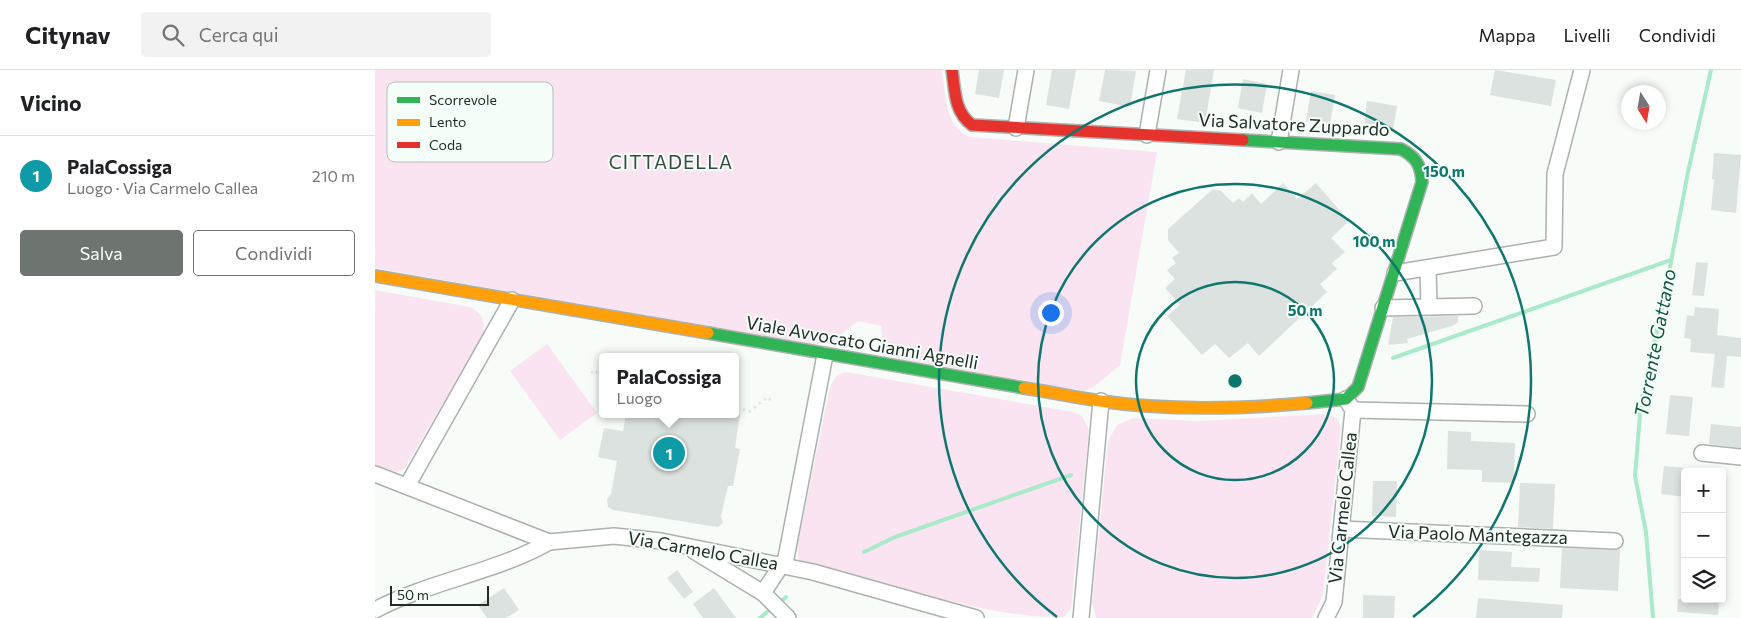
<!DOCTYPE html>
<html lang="it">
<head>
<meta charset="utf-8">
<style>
  :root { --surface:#fff; --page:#f2f2f2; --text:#202124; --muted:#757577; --line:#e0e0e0; --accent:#6e7571 }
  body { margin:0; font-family:Commissioner,sans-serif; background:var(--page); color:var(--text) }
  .controls { position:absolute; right:15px; bottom:15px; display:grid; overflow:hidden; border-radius:5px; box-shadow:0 2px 8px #0003 }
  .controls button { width:45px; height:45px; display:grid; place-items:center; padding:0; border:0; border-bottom:1px solid var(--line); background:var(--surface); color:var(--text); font:25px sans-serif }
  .compass { position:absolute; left:1246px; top:15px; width:45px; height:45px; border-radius:50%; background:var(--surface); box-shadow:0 2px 8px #0003; rotate:169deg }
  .scale { position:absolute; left:15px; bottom:12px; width:99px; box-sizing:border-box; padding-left:5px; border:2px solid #242c28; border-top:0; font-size:14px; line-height:18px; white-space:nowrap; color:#242c28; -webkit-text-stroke:4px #f5fef9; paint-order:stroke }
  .you { position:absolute; left:675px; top:242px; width:18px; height:18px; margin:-12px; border:4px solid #fff; border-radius:50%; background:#1a73e8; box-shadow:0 0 0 8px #1a73e833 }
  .badge { display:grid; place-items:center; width:32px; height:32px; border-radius:50%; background:var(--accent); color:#fff; font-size:16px; font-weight:700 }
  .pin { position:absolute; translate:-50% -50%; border:2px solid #fff; box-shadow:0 1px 5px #0006 }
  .popup { position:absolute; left:224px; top:283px; width:140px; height:65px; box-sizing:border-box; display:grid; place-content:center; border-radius:5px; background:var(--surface); filter:drop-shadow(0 1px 4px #0005); font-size:16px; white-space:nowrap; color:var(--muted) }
  .popup b { font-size:19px; color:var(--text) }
  .popup::after { content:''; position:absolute; left:50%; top:100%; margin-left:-10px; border:10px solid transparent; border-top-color:var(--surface) }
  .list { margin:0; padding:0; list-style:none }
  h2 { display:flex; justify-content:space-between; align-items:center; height:65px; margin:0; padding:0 20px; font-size:21px }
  h2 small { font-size:16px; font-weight:400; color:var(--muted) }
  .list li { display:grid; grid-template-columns:32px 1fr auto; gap:15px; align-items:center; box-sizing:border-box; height:80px; padding:0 20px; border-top:1px solid var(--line) }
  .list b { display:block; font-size:19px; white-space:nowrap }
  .list p { margin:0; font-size:16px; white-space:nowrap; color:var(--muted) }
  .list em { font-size:16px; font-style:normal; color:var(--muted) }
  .actions { display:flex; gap:10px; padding:15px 20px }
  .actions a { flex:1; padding:11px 0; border:1px solid var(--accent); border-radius:5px; text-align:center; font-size:18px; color:var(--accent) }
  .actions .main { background:var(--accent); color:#fff }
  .icon { flex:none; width:28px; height:28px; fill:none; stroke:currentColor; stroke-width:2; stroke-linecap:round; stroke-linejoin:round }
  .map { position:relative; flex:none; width:1366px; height:548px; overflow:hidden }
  header { display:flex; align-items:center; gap:30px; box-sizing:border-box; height:70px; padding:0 25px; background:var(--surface); border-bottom:1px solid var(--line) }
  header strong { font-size:24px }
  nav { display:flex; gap:28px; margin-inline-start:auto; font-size:18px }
  .search { width:350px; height:45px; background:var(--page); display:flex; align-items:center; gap:12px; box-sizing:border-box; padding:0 18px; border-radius:5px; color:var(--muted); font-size:19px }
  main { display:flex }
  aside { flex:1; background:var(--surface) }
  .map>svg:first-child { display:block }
  .green { fill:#fae4f1 }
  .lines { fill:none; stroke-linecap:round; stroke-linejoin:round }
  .stream { stroke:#aae9c9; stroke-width:4 }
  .building { fill:#dce2df }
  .street-casing { stroke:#abb1ae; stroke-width:18 }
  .fast-casing { stroke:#abb1ae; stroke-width:14 }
  .slow-casing { stroke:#abb1ae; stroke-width:14 }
  .jam-casing { stroke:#abb1ae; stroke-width:14 }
  .path { stroke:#e3e4e3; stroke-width:2.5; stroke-dasharray:2.5 4; stroke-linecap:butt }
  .street { stroke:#fefffe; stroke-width:15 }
  .fast { stroke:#30b455; stroke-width:11 }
  .slow { stroke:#ff9f0a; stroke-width:11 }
  .jam { stroke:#e5322d; stroke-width:11 }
  .ring { fill:none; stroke:#0f766e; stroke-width:2.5 }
  .labels { text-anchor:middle; stroke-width:4; stroke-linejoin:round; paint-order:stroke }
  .street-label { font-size:18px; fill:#242c28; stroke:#f5fef9 }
  .neighbourhood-label { font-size:19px; letter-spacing:1px; fill:#384b41; stroke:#f5fef9 }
  .water-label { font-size:19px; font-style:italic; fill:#12563b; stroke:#f5fef9 }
  .key { fill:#f5fef9; stroke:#b6bfba; stroke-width:1 }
  .key-label { font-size:14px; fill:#242c28 }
  .centre { fill:#0f766e; stroke:#f5fef9; stroke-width:2.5 }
  .ring-label { font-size:15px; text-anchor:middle; font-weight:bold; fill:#0f766e; stroke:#f5fef9; stroke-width:4; stroke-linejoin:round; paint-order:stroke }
</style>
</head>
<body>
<header>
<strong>Citynav</strong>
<div class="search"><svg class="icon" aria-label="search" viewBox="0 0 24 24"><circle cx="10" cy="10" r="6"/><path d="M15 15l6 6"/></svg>Cerca qui</div>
<nav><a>Mappa</a><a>Livelli</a><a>Condividi</a></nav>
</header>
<main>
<aside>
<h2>Vicino<small></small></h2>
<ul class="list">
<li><span class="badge" style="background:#0f9aa8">1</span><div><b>PalaCossiga</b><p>Luogo · Via Carmelo Callea</p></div><em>210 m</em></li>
</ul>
<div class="actions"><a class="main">Salva</a><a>Condividi</a></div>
</aside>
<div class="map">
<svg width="1366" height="548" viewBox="0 0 1366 548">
  <rect width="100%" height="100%" fill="#f7fcf9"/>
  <g class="green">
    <path d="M0,0h567c4,24 2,56 28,67l187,15 -37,213 -25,21 -11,5 -188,-33 -13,-12 -2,-20 -23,-5 -23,18 -21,6 -439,-77z"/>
    <path d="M0,220l95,17c12,6 16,15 13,29l-79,133 -7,3 -22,-7z"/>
    <polygon points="172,274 222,343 185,370 135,301"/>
    <path d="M471,302l227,40 9,4 7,14 -18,179 -7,8c-53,1 -110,-14 -161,-29 -34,-10 -69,-19 -104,-27l-2,-13 33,-161 7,-12z"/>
    <polygon points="951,344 962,348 966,357 948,525 937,548 721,548 717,533 733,371 742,355 758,348 825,351"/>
  </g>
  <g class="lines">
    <g class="stream">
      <polyline points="1018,288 1296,190"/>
      <polyline points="489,482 520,467 696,405"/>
      <polyline points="403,534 411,527"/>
      <polyline points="385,548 397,538"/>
      <polyline points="1278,548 1271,462 1260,406 1266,332 1288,234 1313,102 1336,0"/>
    </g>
  </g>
  <g class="building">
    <polygon points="604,0 629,0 624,28 600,24"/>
    <polygon points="677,0 701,0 694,39 671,35"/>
    <polygon points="730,0 761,1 755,37 724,31"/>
    <polygon points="811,0 839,0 830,53 802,49"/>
    <polygon points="1120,0 1181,10 1176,36 1115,25"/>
    <polygon points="868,9 892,14 887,43 863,38"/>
    <polygon points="936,21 960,25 955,54 931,51"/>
    <polygon points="992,31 1022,36 1018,60 989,55"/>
    <polygon points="1339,83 1366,85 1361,143 1336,140 1339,109 1337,109"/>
    <polygon points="908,113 922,129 941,113 974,151 956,168 970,182 957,193 962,199 945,214 952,222 884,286 873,273 854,288 840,274 827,285 792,246 805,235 790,218 800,209 792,200 801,193 797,188 804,183 793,170 793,159 838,119 846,121 858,133 864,128 868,132 877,123 886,134"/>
    <polygon points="1321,192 1333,193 1329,226 1317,225"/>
    <polygon points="1320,237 1344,239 1342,265 1366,268 1366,287 1352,286 1349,318 1336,317 1340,284 1315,282 1316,269 1309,268 1312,245 1319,246"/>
    <polygon points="1083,246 1083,252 1077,256 1032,269 1033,273 1013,275 1018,247"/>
    <polygon points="1295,325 1318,327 1314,366 1291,364"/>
    <polygon points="251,344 365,344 360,378 365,379 358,416 353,416 346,446 348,453 343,457 335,456 238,440 233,437 232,429 236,424 242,391 223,387 229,358 248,361"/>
    <polygon points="1336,354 1366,357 1366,378 1334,374"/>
    <polygon points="1073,361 1096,362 1096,371 1140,373 1139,413 1107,412 1107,400 1072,399"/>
    <polygon points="1289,396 1310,398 1310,427 1286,424"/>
    <polygon points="998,411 1022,411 1021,447 997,446"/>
    <polygon points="1145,413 1180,414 1178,459 1143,457"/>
    <polygon points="1187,478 1245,480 1243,521 1185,518"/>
    <polygon points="1104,480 1137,482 1136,497 1165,498 1164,512 1103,510"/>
    <polygon points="302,500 318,522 309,529 292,508"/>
    <polygon points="129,518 144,540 131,548 112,548 103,535"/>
    <polygon points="339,518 361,548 328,548 318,534"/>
    <polygon points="988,525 1020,526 1019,548 988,548"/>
    <polygon points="1103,528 1188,535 1187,548 1101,548"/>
    <polygon points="1303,529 1344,529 1343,545 1302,542"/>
  </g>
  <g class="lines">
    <g class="street-casing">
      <g id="street">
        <polyline points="641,58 651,0"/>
        <polyline points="772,65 783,0"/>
        <polyline points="904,72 916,0"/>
        <polyline points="1053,198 1054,237"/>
        <polyline points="1020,203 1179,177 1180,104 1207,0"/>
        <polyline points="1008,238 1099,236"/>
        <polyline points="978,340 1152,344"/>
        <polyline points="1327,383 1366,387"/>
        <polyline points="0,404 174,472 239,466 286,471 438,502 601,548"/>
        <polyline points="32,416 137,230"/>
        <polyline points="966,459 1240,471"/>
        <polyline points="319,481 388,523 413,548"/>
        <polyline points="388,523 411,488 450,285"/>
        <path d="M0,540c55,-29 122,-38 174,-68"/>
        <polyline points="706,548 726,331"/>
        <polyline points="951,548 959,532 978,340 971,329"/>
      </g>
    </g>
    <g class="fast-casing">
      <g id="fast">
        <path d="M868,70l158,9c15,8 20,16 21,33l-64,205 -12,12 -39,4"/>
        <polyline points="333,263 649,318"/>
      </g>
    </g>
    <g class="slow-casing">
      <g id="slow">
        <polyline points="0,206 333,263"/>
        <path d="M649,318c26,4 51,9 76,13 68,10 139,8 207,2"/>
      </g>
    </g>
    <g class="jam-casing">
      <path id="jam" d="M577,0c3,20 2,42 20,55l271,15"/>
    </g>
    <g class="path">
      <polyline points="216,303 220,300 228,311"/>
      <polyline points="368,339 374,342 393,327 396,331"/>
    </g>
    <use href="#street" class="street"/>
    <use href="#fast" class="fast"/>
    <use href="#slow" class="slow"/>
    <use href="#jam" class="jam"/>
  </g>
  <g class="ring">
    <circle cx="860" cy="311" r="99"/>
    <circle cx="860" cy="311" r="197"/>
    <path d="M682 547A296 296 0 1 1 1038 547"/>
  </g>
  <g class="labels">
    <g class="street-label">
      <text transform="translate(919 55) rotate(3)" y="6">Via Salvatore Zuppardo</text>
      <text transform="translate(487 273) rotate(10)" y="6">Viale Avvocato Gianni Agnelli</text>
      <text transform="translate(968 438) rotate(-84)" y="6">Via Carmelo Callea</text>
      <text transform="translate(1103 465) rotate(2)" y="6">Via Paolo Mantegazza</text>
      <text transform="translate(328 481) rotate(10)" y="6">Via Carmelo Callea</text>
    </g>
    <g class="neighbourhood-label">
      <text x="296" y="99">CITTADELLA</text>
    </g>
    <g class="water-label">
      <text transform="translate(1280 273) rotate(-79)" y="7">Torrente Gattano</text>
    </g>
  </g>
  <rect x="12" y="12" width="166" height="80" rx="8" class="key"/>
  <rect x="22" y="27" width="23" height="6" fill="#30b455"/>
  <rect x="22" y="49" width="23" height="7" fill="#ff9f0a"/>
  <rect x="22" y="72" width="23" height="6" fill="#e5322d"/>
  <g class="key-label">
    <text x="54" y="35">Scorrevole</text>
    <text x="54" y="57">Lento</text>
    <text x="54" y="80">Coda</text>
  </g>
  <circle cx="860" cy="311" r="8" class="centre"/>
  <g class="ring-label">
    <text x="1069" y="107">150 m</text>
    <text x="999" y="177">100 m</text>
    <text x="930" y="246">50 m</text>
  </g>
</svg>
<div class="controls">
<button>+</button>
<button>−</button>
<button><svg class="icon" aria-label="layers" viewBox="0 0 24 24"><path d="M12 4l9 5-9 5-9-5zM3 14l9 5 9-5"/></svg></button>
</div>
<svg class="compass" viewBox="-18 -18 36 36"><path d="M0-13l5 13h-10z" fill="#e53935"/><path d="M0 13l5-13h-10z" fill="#757577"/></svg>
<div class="scale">50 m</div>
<div class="you"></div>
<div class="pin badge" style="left:294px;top:383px;background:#0f9aa8">1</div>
<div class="popup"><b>PalaCossiga</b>Luogo</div>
</div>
</main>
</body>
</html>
